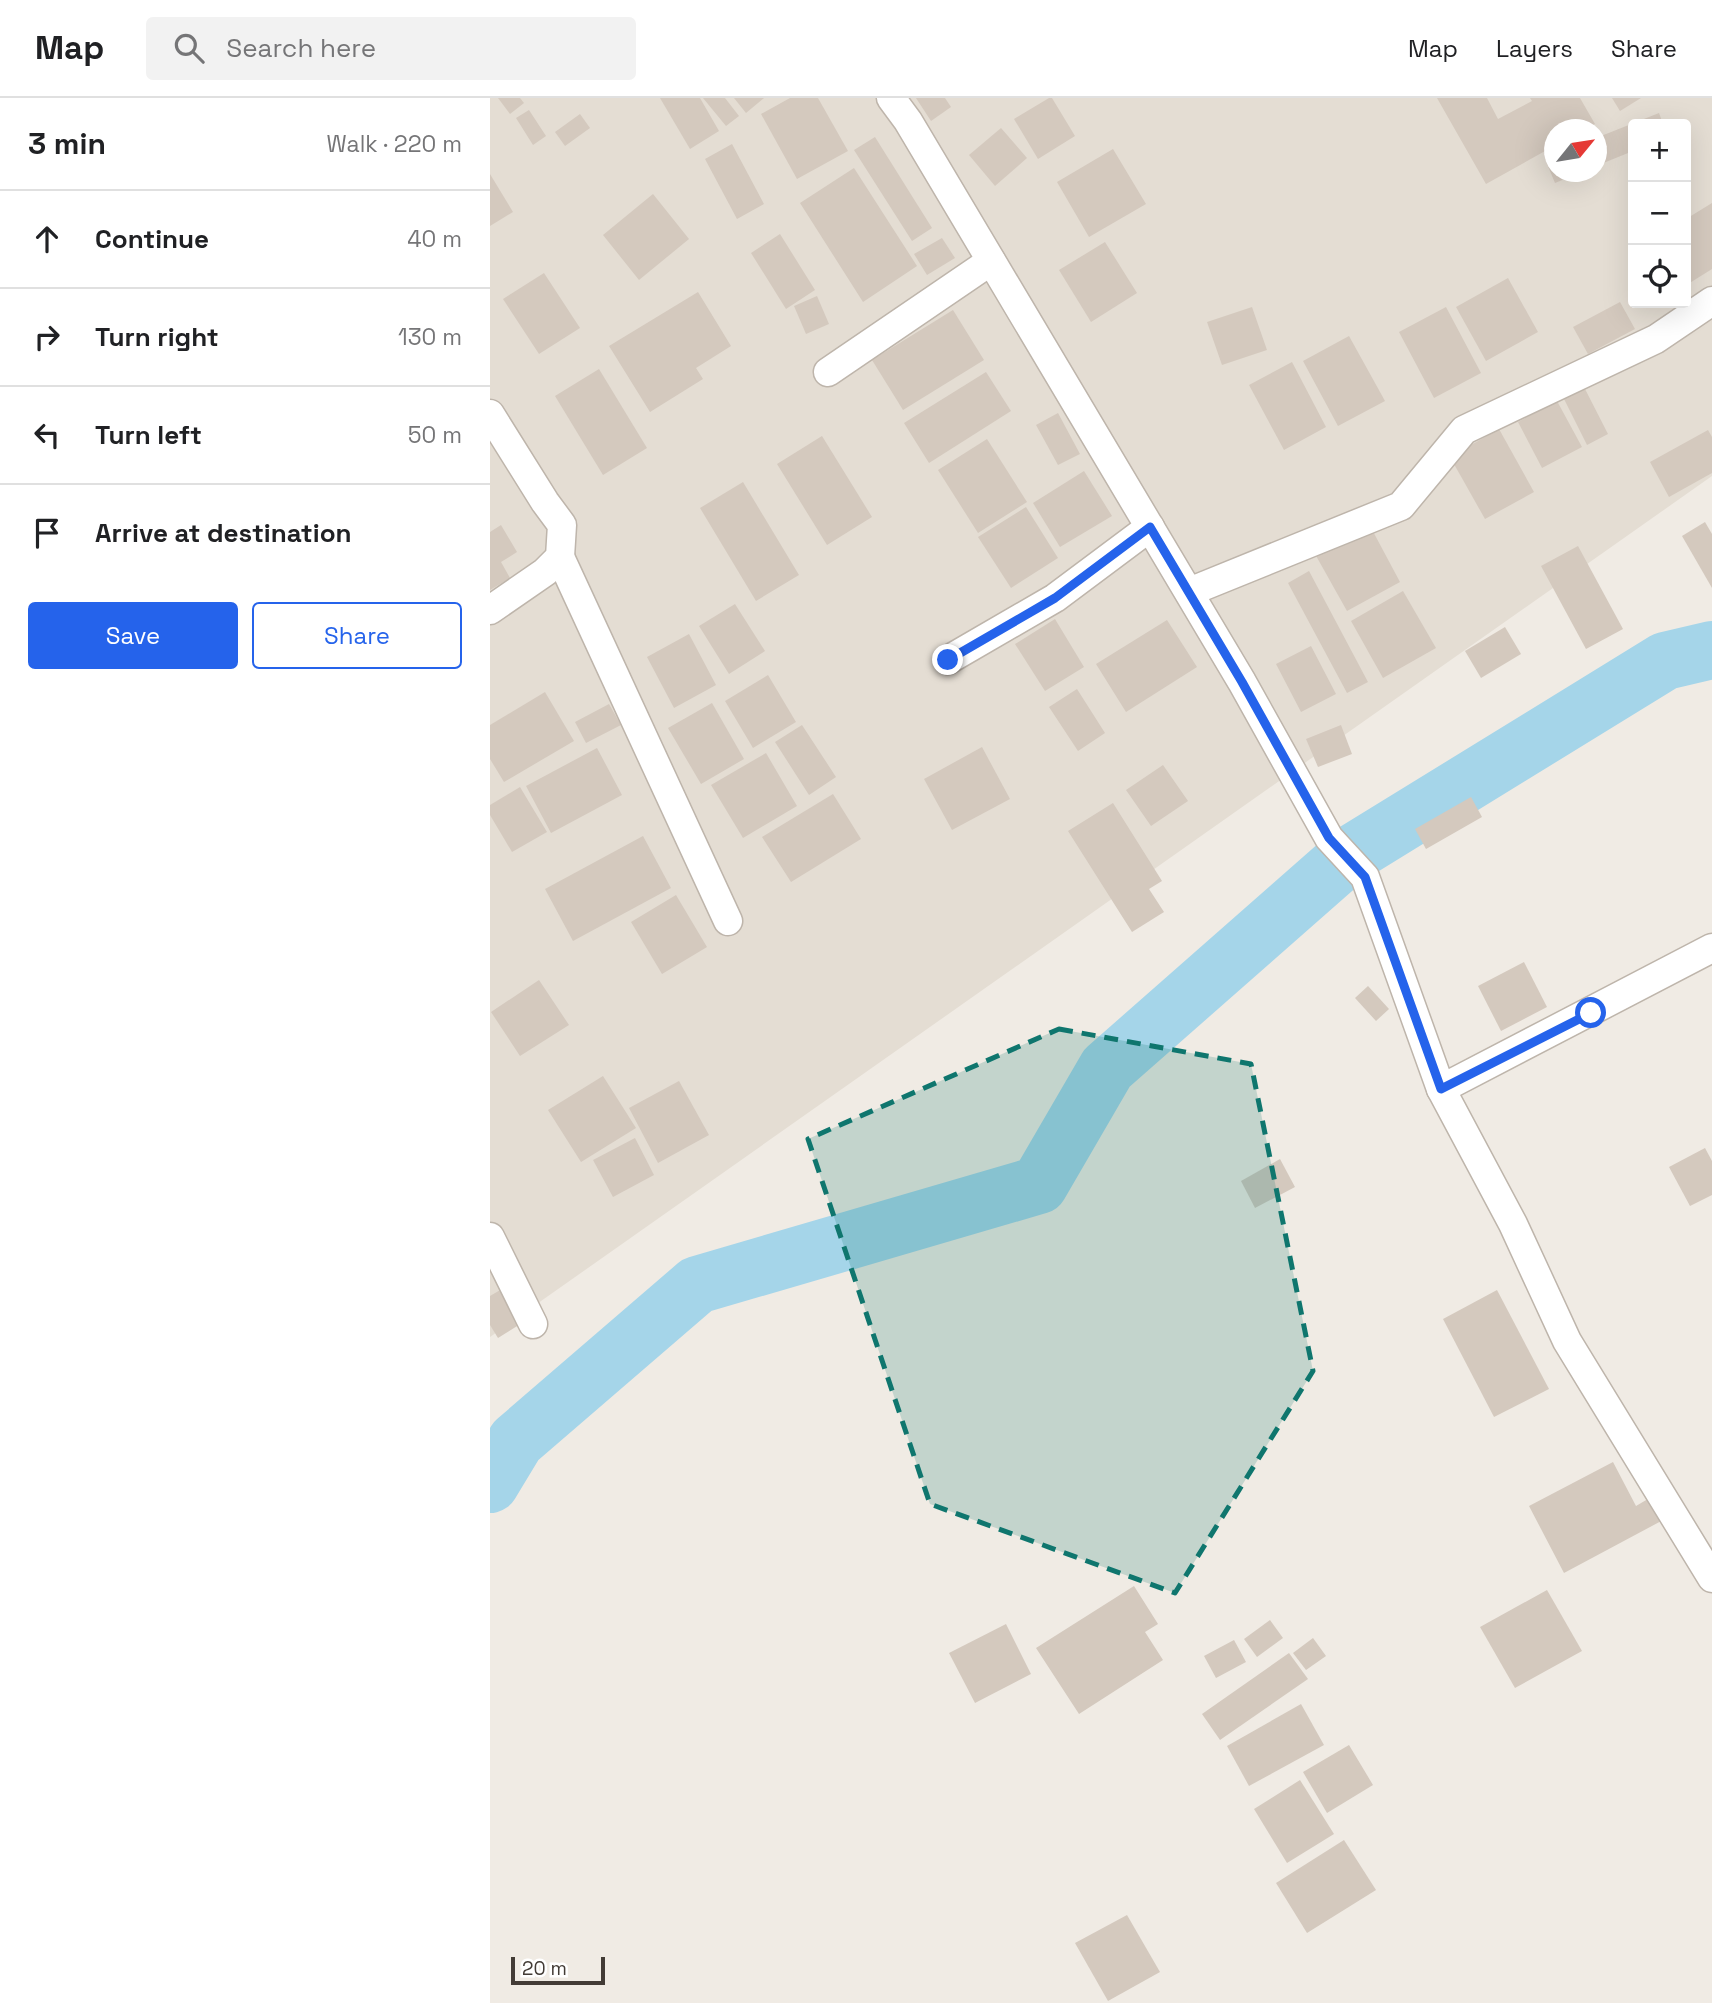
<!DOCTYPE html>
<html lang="en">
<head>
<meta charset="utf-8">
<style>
  :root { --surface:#fff; --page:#f2f2f2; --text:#202124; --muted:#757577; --line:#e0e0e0; --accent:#2563eb }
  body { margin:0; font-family:"Space Grotesk",sans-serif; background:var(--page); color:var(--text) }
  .controls { position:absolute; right:21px; top:21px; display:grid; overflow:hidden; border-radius:7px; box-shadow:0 7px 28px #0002 }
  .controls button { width:63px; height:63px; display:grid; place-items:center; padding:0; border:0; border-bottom:2px solid var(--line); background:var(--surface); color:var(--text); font:35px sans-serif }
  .compass { position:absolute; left:1054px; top:21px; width:63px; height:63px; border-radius:50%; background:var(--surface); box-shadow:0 7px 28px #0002; rotate:60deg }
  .scale { position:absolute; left:21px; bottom:18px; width:94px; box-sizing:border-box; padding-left:7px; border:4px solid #423b35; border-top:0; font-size:19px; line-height:24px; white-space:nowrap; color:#423b35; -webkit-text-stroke:5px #fff; paint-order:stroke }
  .stop { position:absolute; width:21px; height:21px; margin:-16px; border:5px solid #2563eb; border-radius:50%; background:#fff }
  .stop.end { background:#2563eb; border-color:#fff; box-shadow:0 2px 7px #0008 }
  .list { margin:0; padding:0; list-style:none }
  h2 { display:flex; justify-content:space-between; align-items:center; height:91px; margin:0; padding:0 28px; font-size:30px }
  h2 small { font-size:23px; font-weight:400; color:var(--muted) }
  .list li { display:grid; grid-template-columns:46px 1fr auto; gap:21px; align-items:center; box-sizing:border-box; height:98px; padding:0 28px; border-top:2px solid var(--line) }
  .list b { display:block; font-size:26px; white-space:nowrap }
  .list em { font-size:23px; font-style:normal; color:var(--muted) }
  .actions { display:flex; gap:14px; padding:21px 28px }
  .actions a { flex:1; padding:16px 0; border:2px solid var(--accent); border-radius:7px; text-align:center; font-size:24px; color:var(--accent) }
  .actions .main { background:var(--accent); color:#fff }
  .icon { flex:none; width:38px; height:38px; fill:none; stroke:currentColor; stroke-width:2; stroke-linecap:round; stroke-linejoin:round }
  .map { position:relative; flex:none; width:1222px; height:1905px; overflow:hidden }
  header { display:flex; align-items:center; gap:42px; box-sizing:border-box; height:98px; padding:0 35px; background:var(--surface); border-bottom:2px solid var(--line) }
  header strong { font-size:33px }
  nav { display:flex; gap:38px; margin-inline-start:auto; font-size:24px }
  .search { width:490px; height:63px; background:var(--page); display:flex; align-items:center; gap:18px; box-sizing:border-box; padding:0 24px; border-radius:7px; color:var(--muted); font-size:26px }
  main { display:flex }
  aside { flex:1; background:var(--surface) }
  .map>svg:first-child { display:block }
  .residential { fill:#e4ddd3; fill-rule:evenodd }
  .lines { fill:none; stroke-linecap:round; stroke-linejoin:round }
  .river { stroke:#a5d5e9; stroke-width:58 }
  .building { fill:#d4c9be }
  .street-casing { stroke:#beb5ab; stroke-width:31 }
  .street { stroke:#fff; stroke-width:28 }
  .route { stroke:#2563eb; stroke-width:9 }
  .marked { fill:#0f766e; fill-opacity:0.2; stroke:#0f766e; stroke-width:5; stroke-dasharray:14 9; stroke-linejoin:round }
</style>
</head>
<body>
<header>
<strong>Map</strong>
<div class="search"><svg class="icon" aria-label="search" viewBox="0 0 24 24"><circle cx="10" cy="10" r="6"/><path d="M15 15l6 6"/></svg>Search here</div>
<nav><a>Map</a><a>Layers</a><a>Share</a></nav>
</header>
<main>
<aside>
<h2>3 min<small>Walk · 220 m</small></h2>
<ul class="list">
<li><svg class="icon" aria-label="ahead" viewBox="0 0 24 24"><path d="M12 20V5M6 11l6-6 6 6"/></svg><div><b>Continue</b></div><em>40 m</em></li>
<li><svg class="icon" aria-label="right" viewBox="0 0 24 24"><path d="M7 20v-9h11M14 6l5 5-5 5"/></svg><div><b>Turn right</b></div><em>130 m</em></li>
<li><svg class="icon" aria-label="left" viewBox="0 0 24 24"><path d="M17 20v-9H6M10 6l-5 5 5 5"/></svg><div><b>Turn left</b></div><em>50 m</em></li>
<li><svg class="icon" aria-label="arrive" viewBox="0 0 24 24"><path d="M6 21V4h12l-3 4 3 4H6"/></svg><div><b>Arrive at destination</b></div></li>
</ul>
<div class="actions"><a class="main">Save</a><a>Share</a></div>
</aside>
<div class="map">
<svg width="1222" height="1905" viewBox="0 0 1222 1905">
  <rect width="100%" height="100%" fill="#f0ebe4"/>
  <path class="residential" d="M0,0h1222v378l-1222,861zM1143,26h53v179h-53zM1064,32h42v42h-42z"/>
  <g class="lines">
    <polyline class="river" points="0,1386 26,1343 207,1187 549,1087 617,970 858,758 1175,563 1222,552"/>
  </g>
  <g class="building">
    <polygon points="8,0 30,0 34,5 20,16"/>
    <polygon points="170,0 210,0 229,33 200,51"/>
    <polygon points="213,0 235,0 249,18 236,28"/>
    <polygon points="244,0 274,0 256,15"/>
    <polygon points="300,0 328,0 358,53 307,81 271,16"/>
    <polygon points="426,0 455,0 461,9 441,23"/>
    <polygon points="559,0 562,0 585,38 548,61 524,21"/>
    <polygon points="947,0 997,0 1008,21 1042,3 1040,0 1090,0 1105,26 1094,32 1064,32 1064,48 996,86"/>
    <polygon points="1122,0 1151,0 1130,13"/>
    <polygon points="39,12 56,38 43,47 26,20"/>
    <polygon points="1169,15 1173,26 1143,26 1143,53 1106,68 1106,40"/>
    <polygon points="90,16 100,30 75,48 65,34"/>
    <polygon points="511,30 537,60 505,88 479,57"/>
    <polygon points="385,39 442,130 422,143 364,52"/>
    <polygon points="242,46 274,106 247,121 215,61"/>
    <polygon points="623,51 656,106 599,139 567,84"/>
    <polygon points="1064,57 1064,74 1092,74 1065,85 1055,61"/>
    <polygon points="364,70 427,168 373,204 310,105"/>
    <polygon points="0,76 23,114 0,128"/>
    <polygon points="163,96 199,141 149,182 113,137"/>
    <polygon points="1222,105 1222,171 1198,186 1196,182 1196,121"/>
    <polygon points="290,136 325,192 296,211 261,155"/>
    <polygon points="452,140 465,160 437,177 424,156"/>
    <polygon points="615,144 647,195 601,224 569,172"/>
    <polygon points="54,175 90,230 49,256 13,201"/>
    <polygon points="1018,180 1048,234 996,263 966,209"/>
    <polygon points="208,194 241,248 206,270 213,281 160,314 119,248"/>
    <polygon points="327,198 339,226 316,236 304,208"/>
    <polygon points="1130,204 1145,231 1098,256 1083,229"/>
    <polygon points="762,209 777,252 732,267 717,224"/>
    <polygon points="956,209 991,275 944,300 909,234"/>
    <polygon points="463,212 494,262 413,312 382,262"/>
    <polygon points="859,238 895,303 848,328 813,263"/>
    <polygon points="802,264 836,329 794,352 759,287"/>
    <polygon points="109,271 157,350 113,377 65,298"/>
    <polygon points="496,274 521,313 439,365 414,325"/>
    <polygon points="1095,291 1118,336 1097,347 1074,301"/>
    <polygon points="1067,303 1092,349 1052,370 1028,324"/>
    <polygon points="568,315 590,356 568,367 546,327"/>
    <polygon points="1009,331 1044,394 995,421 960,359"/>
    <polygon points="1218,332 1222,339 1222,375 1179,399 1160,364"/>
    <polygon points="332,338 382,419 337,447 287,366"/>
    <polygon points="497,341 537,404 488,435 448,372"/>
    <polygon points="594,373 622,418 570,449 543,405"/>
    <polygon points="253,384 309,477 266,503 210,410"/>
    <polygon points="536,409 568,460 521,490 488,439"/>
    <polygon points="1215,424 1222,436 1222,490 1192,438"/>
    <polygon points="879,426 910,484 857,513 825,456"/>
    <polygon points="11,427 27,454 11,464 20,480 0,492 0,434"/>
    <polygon points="1088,448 1133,531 1096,551 1051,468"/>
    <polygon points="819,473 878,584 857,595 798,485"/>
    <polygon points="913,493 946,550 893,580 861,523"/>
    <polygon points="245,506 275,553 239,576 209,528"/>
    <polygon points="565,521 594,569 555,593 525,546"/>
    <polygon points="677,522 707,569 636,614 606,566"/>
    <polygon points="1015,529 1031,556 991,580 975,553"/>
    <polygon points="199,536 226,587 184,610 157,559"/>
    <polygon points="821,548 846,596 811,614 786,566"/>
    <polygon points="278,577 306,624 263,650 235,603"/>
    <polygon points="587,591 615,635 588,653 559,609"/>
    <polygon points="55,594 84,643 14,684 0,661 0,627"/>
    <polygon points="222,605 254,661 211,686 178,630"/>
    <polygon points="119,606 131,627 96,645 85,624"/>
    <polygon points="312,627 346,679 319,697 285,644"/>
    <polygon points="851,627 862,656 828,669 816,641"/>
    <polygon points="492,649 520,701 462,732 434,681"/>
    <polygon points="107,650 132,697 61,735 36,688"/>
    <polygon points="276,655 307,708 253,740 221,687"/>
    <polygon points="673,667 698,703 661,728 636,692"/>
    <polygon points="30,689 57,734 22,754 0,717 0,707"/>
    <polygon points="343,696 371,741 301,784 272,739"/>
    <polygon points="981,699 992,719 936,751 925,731"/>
    <polygon points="623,705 672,783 659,791 674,814 642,834 578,733"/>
    <polygon points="153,738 181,790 83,843 55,791"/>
    <polygon points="186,797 217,849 172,876 141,824"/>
    <polygon points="1034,864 1057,909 1011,933 988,888"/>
    <polygon points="49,882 79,927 30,958 1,914"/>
    <polygon points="878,888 899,911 886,923 865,900"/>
    <polygon points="113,978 146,1030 91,1064 58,1012"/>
    <polygon points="189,983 219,1037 168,1065 139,1010"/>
    <polygon points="145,1040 164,1077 123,1099 103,1062"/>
    <polygon points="1215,1050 1222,1063 1222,1097 1200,1108 1179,1069"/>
    <polygon points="790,1061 805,1089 765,1110 751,1083"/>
    <polygon points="12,1191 32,1225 8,1240 0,1227 0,1198"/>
    <polygon points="1007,1192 1059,1291 1004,1319 953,1221"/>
    <polygon points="1123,1364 1146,1408 1163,1398 1175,1421 1074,1475 1039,1408"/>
    <polygon points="644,1488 668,1526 655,1534 673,1562 589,1616 546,1550"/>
    <polygon points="1057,1492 1092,1553 1025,1590 990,1529"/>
    <polygon points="780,1522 793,1540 767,1559 754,1541"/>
    <polygon points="516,1526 541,1576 485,1605 459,1555"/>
    <polygon points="823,1540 836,1558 816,1572 803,1555"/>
    <polygon points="744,1542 756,1564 726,1580 714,1558"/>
    <polygon points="799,1555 818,1581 730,1642 712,1616"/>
    <polygon points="811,1606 834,1647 759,1688 737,1648"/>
    <polygon points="859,1647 883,1687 837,1715 813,1674"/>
    <polygon points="810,1682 844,1736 797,1765 764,1711"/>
    <polygon points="854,1742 886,1792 817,1835 786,1785"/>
    <polygon points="637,1817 670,1874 618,1903 585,1845"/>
  </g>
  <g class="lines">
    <g class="street-casing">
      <g id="street">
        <polyline points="401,0 418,23 752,584 839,740 875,779 951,991 1023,1126 1077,1243 1222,1480"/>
        <polyline points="338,274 501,163"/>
        <polyline points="0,316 55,404 72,427 70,459 55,474 0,512"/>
        <polyline points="70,459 238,823"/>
        <polyline points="699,494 911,408 974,332 1166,241 1222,203"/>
        <polyline points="458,562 565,500 660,429"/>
        <polyline points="951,991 1222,850"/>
        <polyline points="0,1139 43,1226"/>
      </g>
    </g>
    <use href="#street" class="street"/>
  </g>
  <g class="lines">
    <polyline class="route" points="458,562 565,500 660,429 752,584 839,740 875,779 951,991 1101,915"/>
  </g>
  <path class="marked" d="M569,931l192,35 62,307 -138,222 -245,-89 -122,-365z"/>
</svg>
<div class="controls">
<button>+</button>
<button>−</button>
<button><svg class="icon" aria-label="locate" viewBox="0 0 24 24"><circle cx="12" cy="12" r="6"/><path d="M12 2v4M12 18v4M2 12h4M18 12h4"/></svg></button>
</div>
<svg class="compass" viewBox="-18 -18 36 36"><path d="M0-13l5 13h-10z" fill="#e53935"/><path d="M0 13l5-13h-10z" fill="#757577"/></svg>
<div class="scale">20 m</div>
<div class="stop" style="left:1101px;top:915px"></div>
<div class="stop end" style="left:458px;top:562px"></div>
</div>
</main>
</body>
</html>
